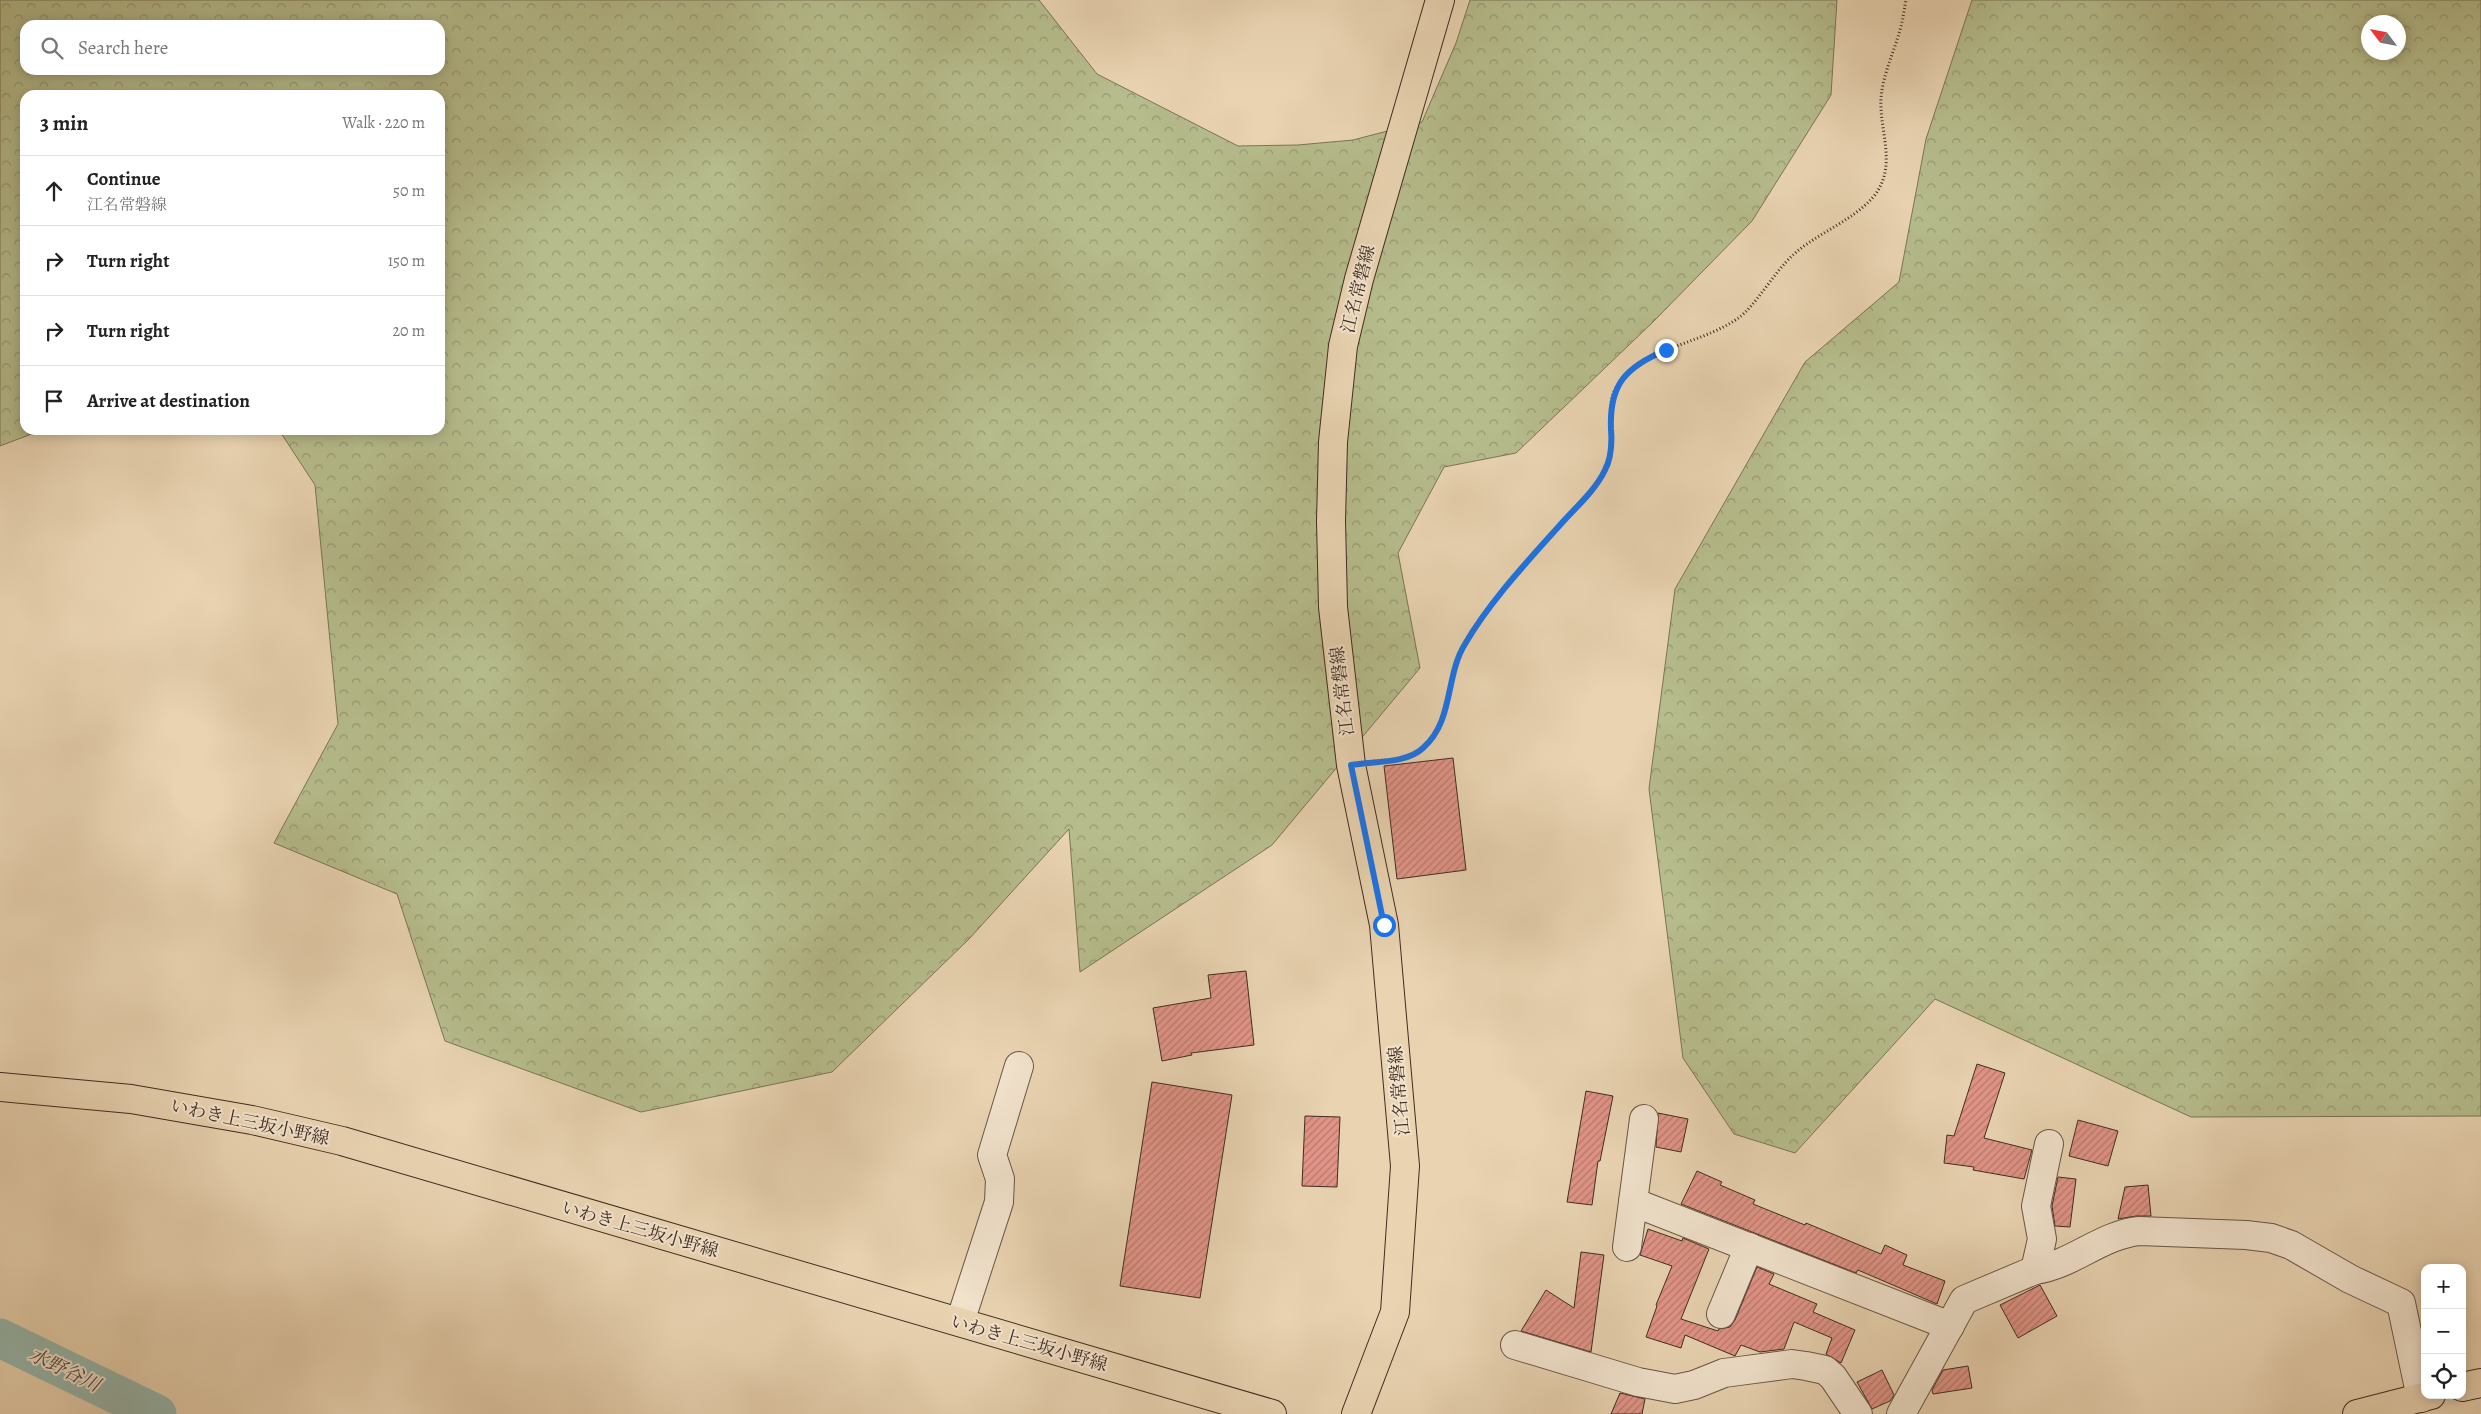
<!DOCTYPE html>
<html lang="en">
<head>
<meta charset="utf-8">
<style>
  :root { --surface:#fff; --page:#f2f2f2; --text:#222; --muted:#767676; --line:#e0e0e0 }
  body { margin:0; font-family:Alegreya,"Noto Serif JP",serif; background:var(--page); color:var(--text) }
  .controls { position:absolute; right:15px; bottom:15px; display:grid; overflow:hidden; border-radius:10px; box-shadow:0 2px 12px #0003 }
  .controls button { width:45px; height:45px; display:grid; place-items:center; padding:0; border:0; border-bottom:1px solid var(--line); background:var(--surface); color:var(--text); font:25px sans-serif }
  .compass { position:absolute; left:2361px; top:15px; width:45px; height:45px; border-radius:50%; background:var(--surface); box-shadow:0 2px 12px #0003; rotate:302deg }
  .stop { position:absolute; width:15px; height:15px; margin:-11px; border:4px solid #1a73e8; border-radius:50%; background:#fff }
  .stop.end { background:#1a73e8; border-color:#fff; box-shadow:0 1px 5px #0008 }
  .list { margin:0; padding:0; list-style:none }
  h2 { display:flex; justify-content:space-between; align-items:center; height:65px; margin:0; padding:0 20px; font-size:21px }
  h2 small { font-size:16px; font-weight:400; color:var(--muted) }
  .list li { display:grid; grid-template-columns:32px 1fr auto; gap:15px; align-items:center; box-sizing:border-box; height:70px; padding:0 20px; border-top:1px solid var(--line) }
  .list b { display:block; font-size:19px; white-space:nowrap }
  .list p { margin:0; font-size:16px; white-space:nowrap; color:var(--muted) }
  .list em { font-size:16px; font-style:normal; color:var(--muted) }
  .icon { flex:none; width:28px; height:28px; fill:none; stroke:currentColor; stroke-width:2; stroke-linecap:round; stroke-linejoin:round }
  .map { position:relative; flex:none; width:2481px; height:1414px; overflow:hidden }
  .search { position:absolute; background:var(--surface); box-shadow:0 2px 12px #0003; left:20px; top:20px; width:425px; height:55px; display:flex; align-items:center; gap:12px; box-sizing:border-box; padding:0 18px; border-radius:15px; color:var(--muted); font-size:19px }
  .panel { position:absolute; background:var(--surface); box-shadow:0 2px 12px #0003; left:20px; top:90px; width:425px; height:345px; border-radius:15px }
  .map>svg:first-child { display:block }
  .forest { fill:url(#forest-crowns); stroke:#7b7456; fill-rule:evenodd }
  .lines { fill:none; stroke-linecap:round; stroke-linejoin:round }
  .river { stroke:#97b7ad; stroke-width:39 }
  .building { fill:url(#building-hatch); stroke:#402c21 }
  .minor-casing { stroke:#6a5645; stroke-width:30 }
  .major-casing { stroke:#402c21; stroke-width:30 }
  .path { stroke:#402c21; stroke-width:3; stroke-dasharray:1 2.5; stroke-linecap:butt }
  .minor { stroke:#f1e2cc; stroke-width:28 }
  .major { stroke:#e9d3b1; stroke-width:28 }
  .route { stroke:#1a73e8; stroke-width:6 }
  .labels { text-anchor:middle; stroke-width:4; stroke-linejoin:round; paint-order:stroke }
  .street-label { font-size:18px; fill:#402c21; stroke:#f1e2cc }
  .water-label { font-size:19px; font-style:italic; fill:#51483d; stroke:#f1e2cc }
</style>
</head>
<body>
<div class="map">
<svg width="2481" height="1414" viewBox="0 0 2481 1414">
  <defs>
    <pattern id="forest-crowns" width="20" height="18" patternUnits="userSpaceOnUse" patternTransform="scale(1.25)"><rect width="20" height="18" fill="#b6bc8c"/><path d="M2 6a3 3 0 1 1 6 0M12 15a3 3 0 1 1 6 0" fill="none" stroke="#959972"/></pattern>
    <pattern id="building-hatch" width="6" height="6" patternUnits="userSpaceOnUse" patternTransform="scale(1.25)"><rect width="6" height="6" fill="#e19487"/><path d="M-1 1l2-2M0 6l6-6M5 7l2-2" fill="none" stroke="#b8796e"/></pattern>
  </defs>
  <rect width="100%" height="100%" fill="#e9d3b1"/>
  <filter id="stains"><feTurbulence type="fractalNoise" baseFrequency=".004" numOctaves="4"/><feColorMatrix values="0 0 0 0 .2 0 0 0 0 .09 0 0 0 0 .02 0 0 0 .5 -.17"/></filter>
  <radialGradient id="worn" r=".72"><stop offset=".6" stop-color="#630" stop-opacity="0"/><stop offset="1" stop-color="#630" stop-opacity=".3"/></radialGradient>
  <g class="forest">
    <path d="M0,0h1039l58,74 141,72 60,-1 55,-5 69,-18 34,-79 14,-43h367l-6,95 -79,126 -99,101 -137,131 -72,14 -46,86 22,115 -148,177 -192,127 -11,-143 -100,110 -137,133 -191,40 -196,-71 -48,-147 -123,-51 64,-119 -23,-239 -36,-55h161v-335h-415v335h17l-42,16zM25,25h415v45h-415z"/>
    <path d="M1972,0h509v1116l-290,1 -256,-118 -140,154 -61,-19 -51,-76 -34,-269 26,-200 130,-227 94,-80 27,-143zM2368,22h30v30h-30z"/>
  </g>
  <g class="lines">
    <polyline class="river" points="0,1338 157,1414"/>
  </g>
  <g class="building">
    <polygon points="1453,758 1466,870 1397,879 1384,766"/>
    <polygon points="1246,971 1254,1045 1191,1053 1192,1055 1162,1061 1153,1008 1211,998 1208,975"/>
    <polygon points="1977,1064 2005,1073 1984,1138 2032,1150 2024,1179 1973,1170 1974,1167 1944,1163 1947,1135 1954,1136"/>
    <polygon points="1152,1082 1232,1095 1200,1298 1120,1286"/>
    <polygon points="1586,1091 1613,1096 1600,1161 1598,1161 1592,1205 1567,1202"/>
    <polygon points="1658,1113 1688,1119 1681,1152 1656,1147"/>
    <polygon points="1305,1116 1340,1117 1337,1187 1302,1186"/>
    <polygon points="2078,1120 2118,1131 2108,1166 2069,1156"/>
    <polygon points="1697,1171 1722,1182 1720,1185 1755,1200 1753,1204 1805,1225 1806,1223 1881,1254 1885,1245 1907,1255 1903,1265 1945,1281 1937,1304 1858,1270 1856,1273 1681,1204"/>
    <polygon points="2058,1177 2076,1179 2070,1227 2055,1226 2052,1206"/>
    <polygon points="2148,1185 2151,1216 2136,1216 2118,1219 2125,1187"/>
    <polygon points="1648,1229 1682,1241 1683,1238 1709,1249 1681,1319 1718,1331 1719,1329 1730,1327 1735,1320 1757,1267 1774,1274 1769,1284 1817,1304 1813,1312 1855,1330 1841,1363 1826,1354 1832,1338 1794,1322 1784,1349 1760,1352 1741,1345 1735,1356 1685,1335 1681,1348 1646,1337 1657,1306 1656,1305 1672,1266 1640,1255"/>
    <polygon points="1581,1252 1604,1255 1591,1352 1521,1331 1546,1290 1574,1308"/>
    <polygon points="2040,1285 2057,1316 2018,1338 2000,1305"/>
    <polygon points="1968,1366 1972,1388 1933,1394 1932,1390 1943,1370"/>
    <polygon points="1882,1370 1894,1395 1890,1401 1872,1409 1857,1382"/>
    <polygon points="1620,1393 1645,1399 1642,1414 1611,1414"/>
  </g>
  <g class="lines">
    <g class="minor-casing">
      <g id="minor">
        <polyline points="1633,1202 1950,1326"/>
        <polyline points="1627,1247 1644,1119"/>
        <path d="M2035,1270c37,-5 66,-35 104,-39l107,4 25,3 20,7 59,34 51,24 20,95"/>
        <polyline points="1721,1314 1749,1247"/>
        <polyline points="960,1322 999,1202 1000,1179 992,1155 1019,1066"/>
        <polyline points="1515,1345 1638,1382 1675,1389 1694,1385 1724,1373 1792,1364 1806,1366 1825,1370 1833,1377 1858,1414"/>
        <polyline points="1901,1414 1964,1300 2035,1270 2042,1239 2036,1206 2049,1144"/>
      </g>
    </g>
    <g class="major-casing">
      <g id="major">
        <polyline points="0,1087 131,1099 252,1120 342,1141 1272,1414"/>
        <polyline points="2462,1387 2481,1383"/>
        <polyline points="1356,1414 1395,1312 1405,1166 1384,925 1351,765 1333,607 1331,521 1333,442 1343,346 1359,279 1440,0"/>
        <polyline points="2357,1414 2431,1395"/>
      </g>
    </g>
    <path class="path" d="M1374,761c25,-3 41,0 58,-22 22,-26 16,-66 32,-95 23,-40 67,-87 98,-122 15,-16 36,-34 44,-55 10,-24 -2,-61 10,-79 28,-42 81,-42 121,-69 18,-12 37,-47 56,-64 24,-22 60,-34 81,-59 24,-30 5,-65 7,-98 2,-24 13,-46 19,-68 3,-10 4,-20 6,-30"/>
    <use href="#minor" class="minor"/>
    <use href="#major" class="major"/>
  </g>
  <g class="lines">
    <path class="route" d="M1384,925l-33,-160c23,-4 55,-1 72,-17 31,-27 22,-72 42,-104 25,-43 62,-82 95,-119 15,-17 35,-34 45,-55 7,-13 7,-28 6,-41 -2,-45 15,-62 55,-79"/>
  </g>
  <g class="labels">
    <g class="street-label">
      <text transform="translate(1358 289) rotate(-76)" y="6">江名常磐線</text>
      <text transform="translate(1342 691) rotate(-97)" y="6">江名常磐線</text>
      <text transform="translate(1399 1091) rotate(-95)" y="6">江名常磐線</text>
      <text transform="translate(250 1122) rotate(12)" y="6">いわき上三坂小野線</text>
      <text transform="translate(640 1229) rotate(16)" y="6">いわき上三坂小野線</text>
      <text transform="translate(1029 1343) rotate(16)" y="6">いわき上三坂小野線</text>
    </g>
    <g class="water-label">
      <text transform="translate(65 1369) rotate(26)" y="7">水野谷川</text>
    </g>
  </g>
  <rect width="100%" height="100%" filter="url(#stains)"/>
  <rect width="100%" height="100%" fill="url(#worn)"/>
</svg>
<div class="controls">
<button>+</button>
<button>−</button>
<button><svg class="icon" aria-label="locate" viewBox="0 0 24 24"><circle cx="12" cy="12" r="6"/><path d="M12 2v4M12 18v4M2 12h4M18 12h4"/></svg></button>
</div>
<svg class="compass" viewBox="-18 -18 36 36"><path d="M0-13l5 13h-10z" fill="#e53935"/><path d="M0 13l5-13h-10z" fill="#767676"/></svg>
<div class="stop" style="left:1384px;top:925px"></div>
<div class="stop end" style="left:1666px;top:350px"></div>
<div class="search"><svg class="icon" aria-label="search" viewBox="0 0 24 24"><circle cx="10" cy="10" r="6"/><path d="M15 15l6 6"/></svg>Search here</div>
<section class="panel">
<h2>3 min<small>Walk · 220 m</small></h2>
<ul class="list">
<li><svg class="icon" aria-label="ahead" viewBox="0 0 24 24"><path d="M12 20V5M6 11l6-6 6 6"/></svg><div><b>Continue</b><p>江名常磐線</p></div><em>50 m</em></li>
<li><svg class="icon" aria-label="right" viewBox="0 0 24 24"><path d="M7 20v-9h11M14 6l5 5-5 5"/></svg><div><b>Turn right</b></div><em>150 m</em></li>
<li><svg class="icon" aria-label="right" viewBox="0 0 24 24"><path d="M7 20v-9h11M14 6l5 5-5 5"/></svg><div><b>Turn right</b></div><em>20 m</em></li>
<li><svg class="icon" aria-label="arrive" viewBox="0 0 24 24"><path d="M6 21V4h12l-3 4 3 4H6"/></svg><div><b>Arrive at destination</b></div></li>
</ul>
</section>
</div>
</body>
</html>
